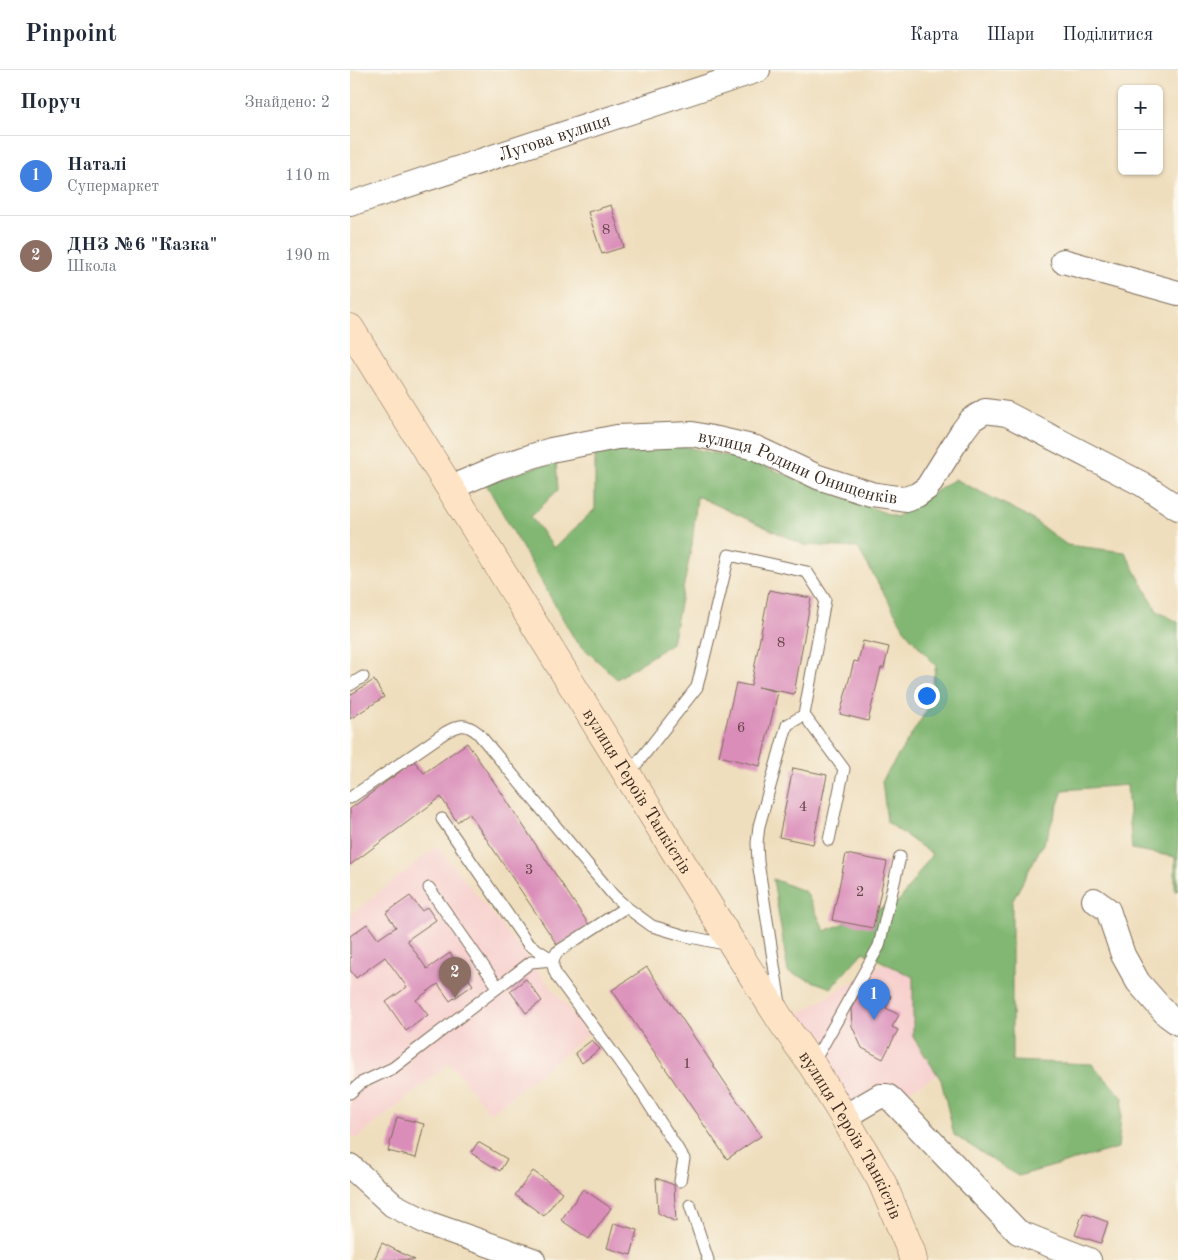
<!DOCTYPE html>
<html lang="uk">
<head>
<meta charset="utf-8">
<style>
  :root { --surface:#fff; --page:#f6f6f7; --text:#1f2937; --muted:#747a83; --line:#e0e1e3; --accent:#1f6fb2 }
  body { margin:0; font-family:"Old Standard TT",serif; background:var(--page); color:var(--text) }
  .controls { position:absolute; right:15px; top:15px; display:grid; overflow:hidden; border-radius:8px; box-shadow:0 1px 4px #0004 }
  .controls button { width:45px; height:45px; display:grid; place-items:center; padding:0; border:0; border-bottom:1px solid var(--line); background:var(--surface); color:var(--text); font:25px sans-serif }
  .you { position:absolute; left:576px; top:625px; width:18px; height:18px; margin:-12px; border:4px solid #fff; border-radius:50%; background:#1a73e8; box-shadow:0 0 0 8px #1a73e833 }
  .badge { display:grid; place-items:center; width:32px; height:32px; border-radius:50%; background:var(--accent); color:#fff; font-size:16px; font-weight:700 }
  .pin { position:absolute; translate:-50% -41px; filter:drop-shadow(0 1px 2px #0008) }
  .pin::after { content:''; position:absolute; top:26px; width:18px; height:15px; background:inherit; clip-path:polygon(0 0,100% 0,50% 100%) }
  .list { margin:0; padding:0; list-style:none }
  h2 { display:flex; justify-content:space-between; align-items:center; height:65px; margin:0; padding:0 20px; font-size:21px }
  h2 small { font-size:16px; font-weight:400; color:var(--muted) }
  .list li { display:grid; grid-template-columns:32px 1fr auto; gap:15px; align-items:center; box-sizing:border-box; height:80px; padding:0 20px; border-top:1px solid var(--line) }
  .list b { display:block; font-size:19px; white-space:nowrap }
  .list p { margin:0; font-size:16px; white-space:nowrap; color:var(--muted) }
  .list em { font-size:16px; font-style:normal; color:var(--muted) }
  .map { position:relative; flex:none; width:828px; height:1190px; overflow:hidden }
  header { display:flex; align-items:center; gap:30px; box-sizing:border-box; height:70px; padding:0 25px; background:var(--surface); border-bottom:1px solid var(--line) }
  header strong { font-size:24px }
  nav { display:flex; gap:28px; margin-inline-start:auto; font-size:18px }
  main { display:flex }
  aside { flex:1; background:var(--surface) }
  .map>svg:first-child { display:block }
  .built { fill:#f7d0ce }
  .forest { fill:#82b773; stroke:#5e7048 }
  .building { fill:#da8db9 }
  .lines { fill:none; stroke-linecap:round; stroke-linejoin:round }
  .lane-casing { stroke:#7a6956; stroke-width:13 }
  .street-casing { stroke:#7a6956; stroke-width:26 }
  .secondary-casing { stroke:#7a6956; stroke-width:29 }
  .lane { stroke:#fff; stroke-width:11 }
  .street { stroke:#fff; stroke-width:24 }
  .secondary { stroke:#fee4c5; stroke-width:28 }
  .labels { text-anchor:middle; stroke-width:4; stroke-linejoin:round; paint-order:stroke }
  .number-label { font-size:15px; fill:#634345 }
  .street-label { font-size:18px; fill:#3b2a1e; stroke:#fbf7ec }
</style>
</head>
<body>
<header>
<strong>Pinpoint</strong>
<nav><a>Карта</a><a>Шари</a><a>Поділитися</a></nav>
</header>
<main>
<aside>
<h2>Поруч<small>Знайдено: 2</small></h2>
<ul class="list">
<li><span class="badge" style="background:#3f7fe0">1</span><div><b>Наталі</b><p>Супермаркет</p></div><em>110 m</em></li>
<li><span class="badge" style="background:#8d6e63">2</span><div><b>ДНЗ №6 &quot;Казка&quot;</b><p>Школа</p></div><em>190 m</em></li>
</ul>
</aside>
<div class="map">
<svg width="828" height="1190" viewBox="0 0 828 1190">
  <rect width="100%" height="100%" fill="#fbf7ec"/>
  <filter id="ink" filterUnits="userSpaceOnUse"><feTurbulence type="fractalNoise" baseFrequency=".02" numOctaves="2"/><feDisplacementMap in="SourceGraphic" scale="10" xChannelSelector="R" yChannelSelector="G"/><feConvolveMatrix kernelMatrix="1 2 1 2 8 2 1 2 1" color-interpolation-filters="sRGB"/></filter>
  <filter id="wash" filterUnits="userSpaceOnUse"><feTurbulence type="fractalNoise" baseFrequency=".0096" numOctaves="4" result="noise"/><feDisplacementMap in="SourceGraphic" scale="20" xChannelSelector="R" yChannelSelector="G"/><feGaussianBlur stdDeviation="1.12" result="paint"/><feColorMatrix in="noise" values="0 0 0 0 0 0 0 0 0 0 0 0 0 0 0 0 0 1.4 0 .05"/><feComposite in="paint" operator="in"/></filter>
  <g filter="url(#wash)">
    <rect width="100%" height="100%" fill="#efdebd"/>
    <g class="built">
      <polygon points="87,776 239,964 140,1043 100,993 6,1069 0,1061 0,845"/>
      <polygon points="555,881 608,995 504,1049 444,947"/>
    </g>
    <polygon class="forest" points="323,374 403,392 546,447 605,409 676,445 717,475 775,482 807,541 828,552 828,821 825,821 825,787 782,779 777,715 713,720 697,766 662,832 662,991 742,994 773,1028 768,1078 668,1106 604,1065 591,1010 563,967 563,907 513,882 481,918 438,902 423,809 456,822 475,861 550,830 582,784 537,752 532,711 577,640 586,596 556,562 508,478 454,475 347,426 342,475 322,573 267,609 225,570 136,414 206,390 208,420 181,447 204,478 245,439 245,384"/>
    <g id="blocks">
      <g class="building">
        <polygon points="261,135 274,177 252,184 238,142"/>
        <polygon points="419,520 461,528 444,624 408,617 428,622 410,696 369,686 386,613 401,616"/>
        <polygon points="513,571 539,577 534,598 531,598 518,651 490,644 504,591 508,592"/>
        <polygon points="24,610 34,627 0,649 0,625"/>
        <polygon points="117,673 151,722 239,855 208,876 119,743 107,752 91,727 0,795 0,739 64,691 74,703"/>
        <polygon points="443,698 477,705 463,774 429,767"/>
        <polygon points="496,784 537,792 523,858 482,850"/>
        <polygon points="60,826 72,841 77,837 86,850 57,870 77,899 100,883 123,915 100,931 88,914 66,930 78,945 56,961 36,932 57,917 35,887 6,908 0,900 0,888 2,887 0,885 0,866 17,854 28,869 46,857 36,843"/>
        <polygon points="297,897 411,1066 377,1089 262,920"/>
        <polygon points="176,909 192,931 176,943 160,921"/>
        <polygon points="515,912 541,926 536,938 549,945 542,957 548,960 533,989 512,978 502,956 501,939"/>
        <polygon points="242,970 250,979 232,993 225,983"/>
        <polygon points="47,1047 74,1054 66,1088 38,1081"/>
        <polygon points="128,1072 157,1089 150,1101 121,1083"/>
        <polygon points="183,1101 212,1122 194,1146 165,1125"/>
        <polygon points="306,1108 324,1115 326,1152 308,1143"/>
        <polygon points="233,1119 261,1138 239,1169 211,1150"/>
        <polygon points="733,1143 758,1152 751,1173 725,1165"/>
        <polygon points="264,1153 288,1160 281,1185 257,1178"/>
        <polygon points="32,1173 65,1190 24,1190"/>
      </g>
    </g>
  </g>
  <g filter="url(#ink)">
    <use href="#blocks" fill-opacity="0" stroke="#7a6956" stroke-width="1"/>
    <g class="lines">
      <g class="lane-casing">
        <g id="lane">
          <polyline points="0,615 13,607"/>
          <polyline points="454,645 494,699 479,770"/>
          <polyline points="278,705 347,617 379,485 457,502 475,530 454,645 437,655 409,756 407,773 408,792 430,934"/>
          <path d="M0,728l96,-66c13,-7 19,-10 32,1l135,162 13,12 26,19 34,10 43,9"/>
          <polyline points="92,749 178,874 203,890"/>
          <polyline points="79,818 148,917"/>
          <path d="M276,837l-69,45c-6,11 -5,14 0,25l81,110 46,72 -4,22"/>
          <polyline points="463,993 529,876 550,787"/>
          <polyline points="0,1023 11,1013 43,998 181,892 203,890"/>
          <polyline points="340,1135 358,1190"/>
        </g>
      </g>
      <g class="street-casing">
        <g id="street">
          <path id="s1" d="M0,134l408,-134"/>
          <polyline points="713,191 828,223"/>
          <path id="s2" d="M100,418l49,-21 52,-17 66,-13 75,-3 25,5 39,9 62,29 53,17 34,5 12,-4 10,-7 35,-56 9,-12 14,-9 22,3 135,70 36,24"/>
          <polyline points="744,830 758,840 773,885 788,912 817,945 828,953"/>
          <polyline points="494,1047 530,1026 537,1026 541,1029 668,1162 703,1176 739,1190"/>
          <polyline points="0,1096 43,1135 80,1154 183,1190"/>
        </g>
      </g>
      <g class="secondary-casing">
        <g id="secondary">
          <path id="s3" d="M0,258l100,160 283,457 49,77 30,43 32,52 37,63 30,71 2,9"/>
        </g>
      </g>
      <use href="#lane" class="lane"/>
      <use href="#street" class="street"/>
      <use href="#secondary" class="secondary"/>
    </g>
  </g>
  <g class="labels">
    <g class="number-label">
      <text x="256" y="164">8</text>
      <text x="431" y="577">8</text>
      <text x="391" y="662">6</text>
      <text x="453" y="741">4</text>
      <text x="179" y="804">3</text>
      <text x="510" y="826">2</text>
      <text x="337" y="998">1</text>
    </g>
    <g class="street-label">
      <text dy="6" stroke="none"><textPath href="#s1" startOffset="215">Лугова вулиця</textPath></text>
      <text dy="6" stroke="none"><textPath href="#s2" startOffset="362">вулиця Родини Онищенків</textPath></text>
      <text dy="6" stroke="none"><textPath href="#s3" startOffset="545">вулиця Героїв Танкістів</textPath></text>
      <text dy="6" stroke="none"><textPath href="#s3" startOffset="950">вулиця Героїв Танкістів</textPath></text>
    </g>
  </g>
</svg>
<div class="controls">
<button>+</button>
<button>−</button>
</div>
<div class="you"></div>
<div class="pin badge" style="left:524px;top:950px;background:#3f7fe0">1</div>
<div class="pin badge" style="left:105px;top:928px;background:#8d6e63">2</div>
</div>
</main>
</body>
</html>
